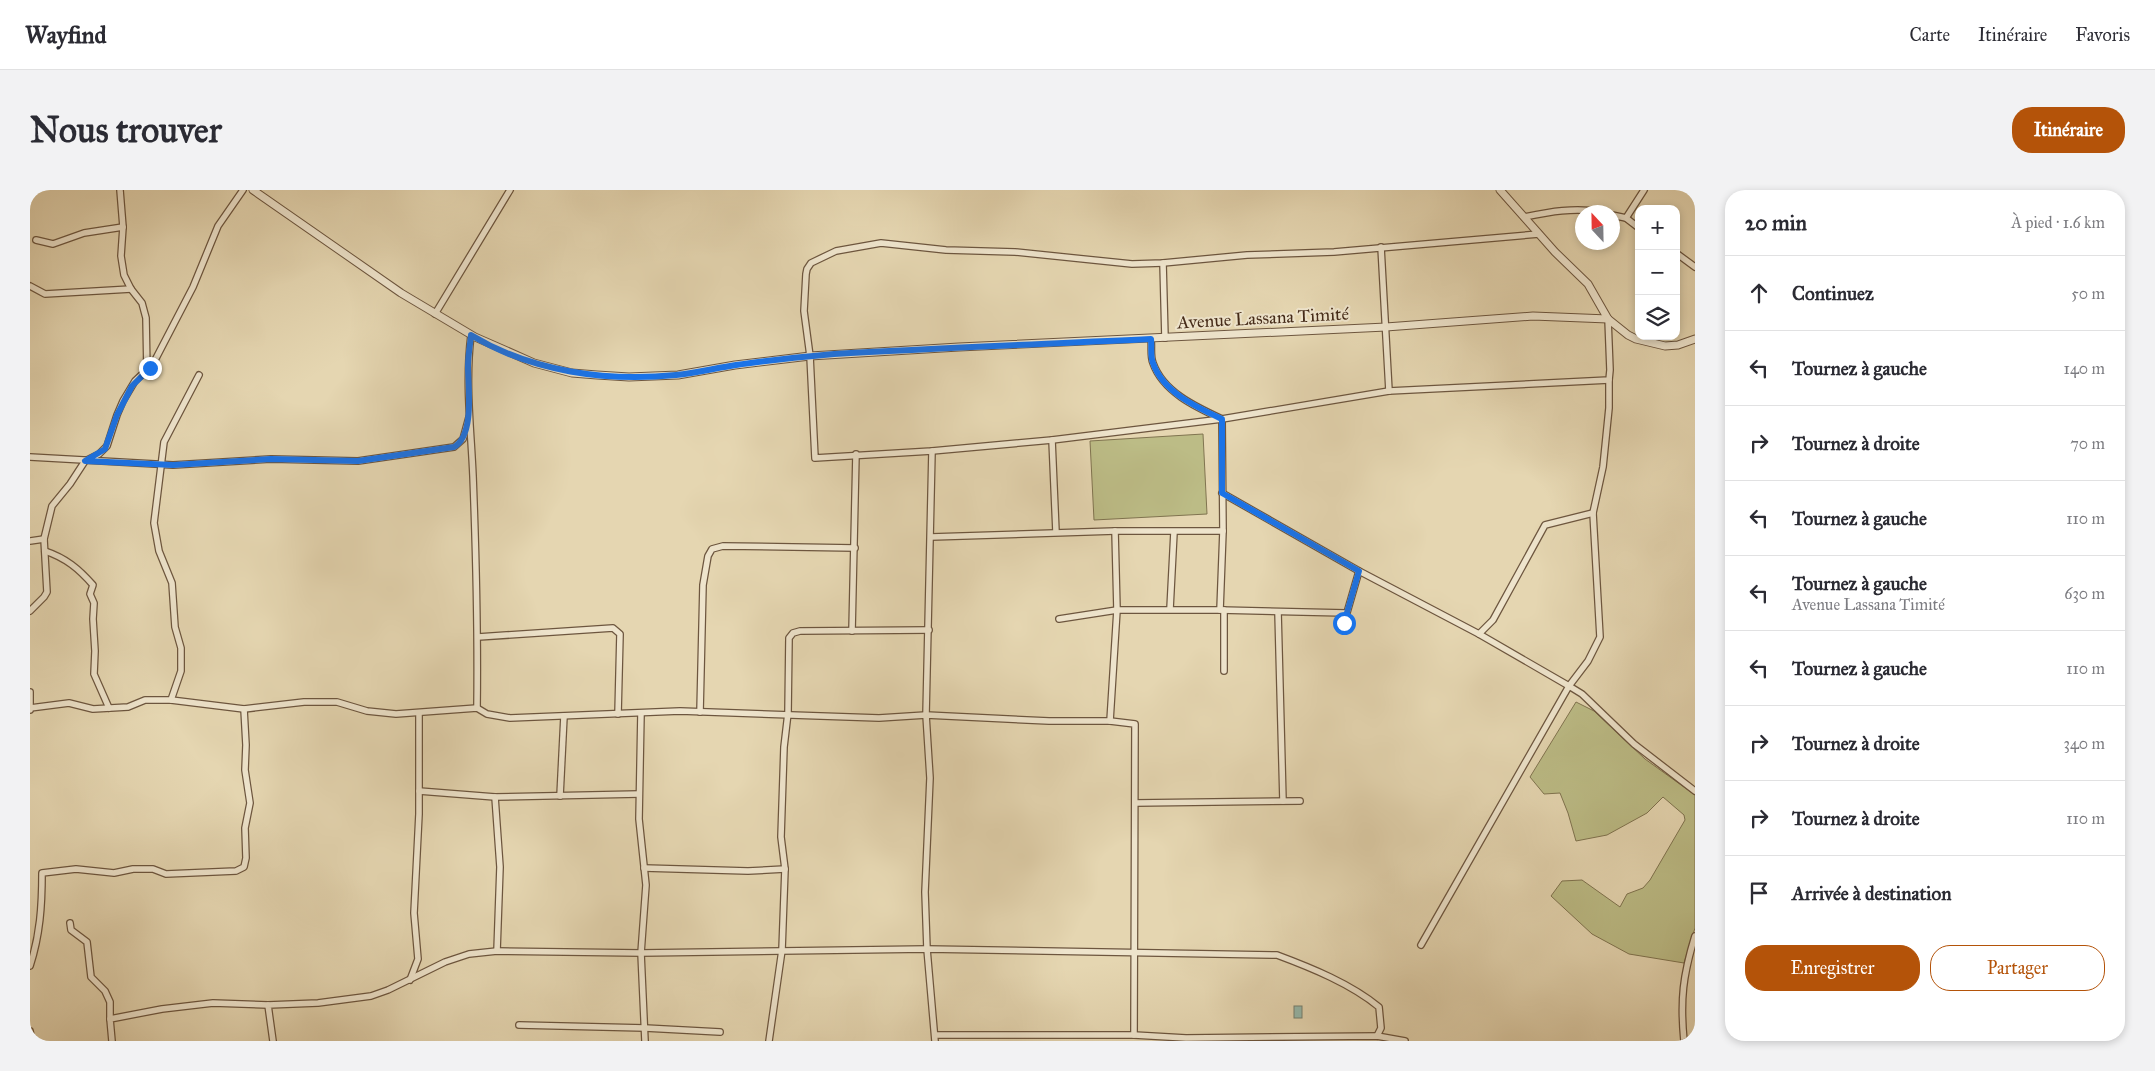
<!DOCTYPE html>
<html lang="fr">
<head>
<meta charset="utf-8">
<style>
  :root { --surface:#fff; --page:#f2f2f3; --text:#2b2b33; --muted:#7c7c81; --line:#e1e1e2; --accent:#b45309 }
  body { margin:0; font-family:"IM FELL Great Primer",serif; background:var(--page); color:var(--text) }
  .controls { position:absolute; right:15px; top:15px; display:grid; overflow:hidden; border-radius:10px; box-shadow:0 2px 8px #0003 }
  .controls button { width:45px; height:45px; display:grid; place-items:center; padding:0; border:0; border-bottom:1px solid var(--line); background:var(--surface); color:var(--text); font:25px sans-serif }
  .compass { position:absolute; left:1545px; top:15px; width:45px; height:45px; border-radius:50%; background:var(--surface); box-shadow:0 2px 8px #0003; rotate:338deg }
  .stop { position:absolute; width:15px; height:15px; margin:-11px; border:4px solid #1a73e8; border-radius:50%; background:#fff }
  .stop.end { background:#1a73e8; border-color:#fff; box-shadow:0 1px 5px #0008 }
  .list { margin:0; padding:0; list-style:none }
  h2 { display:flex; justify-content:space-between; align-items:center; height:65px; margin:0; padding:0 20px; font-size:21px }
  h2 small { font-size:16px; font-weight:400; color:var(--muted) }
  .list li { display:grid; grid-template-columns:32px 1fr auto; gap:15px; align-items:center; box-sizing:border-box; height:75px; padding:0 20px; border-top:1px solid var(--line) }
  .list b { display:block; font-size:19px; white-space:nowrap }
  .list p { margin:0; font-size:16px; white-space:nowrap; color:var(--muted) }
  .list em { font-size:16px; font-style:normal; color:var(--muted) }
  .actions { display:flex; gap:10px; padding:15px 20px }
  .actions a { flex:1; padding:11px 0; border:1px solid var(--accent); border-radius:20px; text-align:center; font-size:18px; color:var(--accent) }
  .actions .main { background:var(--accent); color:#fff }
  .icon { flex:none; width:28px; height:28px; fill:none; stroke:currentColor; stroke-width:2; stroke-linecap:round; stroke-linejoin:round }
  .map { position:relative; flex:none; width:1665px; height:851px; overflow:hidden; border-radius:20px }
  header { display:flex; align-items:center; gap:30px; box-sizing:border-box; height:70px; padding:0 25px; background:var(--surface); border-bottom:1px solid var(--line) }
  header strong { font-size:24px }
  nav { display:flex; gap:28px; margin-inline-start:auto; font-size:18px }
  .intro { display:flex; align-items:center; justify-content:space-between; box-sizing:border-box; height:120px; padding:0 30px }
  h1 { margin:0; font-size:35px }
  .button { padding:12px 22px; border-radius:20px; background:var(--accent); color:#fff; font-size:18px; font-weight:700 }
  main { display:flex; gap:30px; padding:0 30px }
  aside { flex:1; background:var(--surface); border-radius:20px; box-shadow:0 2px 8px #0003 }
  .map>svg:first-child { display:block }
  .green { fill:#bcbc86; stroke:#807450 }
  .water { fill:#96b9ac; stroke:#768071 }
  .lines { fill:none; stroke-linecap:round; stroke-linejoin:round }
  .minor-casing { stroke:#6d563f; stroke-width:8 }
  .tertiary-casing { stroke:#6d563f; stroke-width:9 }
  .minor { stroke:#eee4cc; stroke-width:5.5 }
  .tertiary { stroke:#eee4cc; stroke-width:7 }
  .route { stroke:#1a73e8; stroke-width:6 }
  .labels { text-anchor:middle; stroke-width:4; stroke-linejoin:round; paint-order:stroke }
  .street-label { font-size:18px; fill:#452b19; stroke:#eee4cc }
</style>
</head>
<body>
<header>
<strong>Wayfind</strong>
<nav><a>Carte</a><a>Itinéraire</a><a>Favoris</a></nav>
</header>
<div class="intro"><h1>Nous trouver</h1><a class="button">Itinéraire</a></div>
<main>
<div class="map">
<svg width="1665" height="851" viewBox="0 0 1665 851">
  <rect width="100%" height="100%" fill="#e5d6b1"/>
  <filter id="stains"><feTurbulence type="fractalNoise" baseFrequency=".004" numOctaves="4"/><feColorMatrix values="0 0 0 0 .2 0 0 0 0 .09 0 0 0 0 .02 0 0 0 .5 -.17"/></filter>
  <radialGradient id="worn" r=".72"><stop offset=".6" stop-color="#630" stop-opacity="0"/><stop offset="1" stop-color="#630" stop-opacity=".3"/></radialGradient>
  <g class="green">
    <polygon points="1173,244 1177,324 1064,330 1060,251"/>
    <polygon points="1546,512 1564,521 1615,569 1665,605 1665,738 1654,773 1599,764 1562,744 1521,706 1532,691 1552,690 1590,717 1597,704 1613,698 1620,690 1655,630 1654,625 1633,607 1617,623 1577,645 1546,651 1538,623 1530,603 1514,604 1500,587"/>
  </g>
  <rect class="water" x="1264" y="816" width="8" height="12"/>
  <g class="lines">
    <g class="minor-casing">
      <g id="minor">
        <polyline points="90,0 93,37 91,66 94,85 101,99 112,113 116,128 117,182"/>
        <polyline points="1582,25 1596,28 1609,38"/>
        <path d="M1494,27c25,-5 51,-10 76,-5"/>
        <polyline points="1596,28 1614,0"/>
        <polyline points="1509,44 1304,62 1217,65 1133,73 1102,74 985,62 916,60 851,53 806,61 781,73 777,79 776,84 774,121 780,166 785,268 902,261 1022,250 1192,229 1359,201 1579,190 1580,180 1578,129"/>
        <polyline points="6,50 23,54 54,43 93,37"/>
        <polyline points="1351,57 1359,201"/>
        <polyline points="1646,63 1665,77"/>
        <polyline points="1133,73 1135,148"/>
        <polyline points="0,96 15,104 101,99"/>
        <polyline points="405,124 480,0"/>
        <path d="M441,145c-6,48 0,94 2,141 3,77 5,155 4,232"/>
        <path d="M1121,149c1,7 -1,17 2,24 10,29 43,44 69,56l1,112 -3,79"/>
        <polyline points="1022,250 1026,342"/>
        <polyline points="902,261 896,525 900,588 895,702 897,759 905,851"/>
        <polyline points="0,267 143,275 241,269 328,271 424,257 433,249 439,227"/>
        <polyline points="1192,303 1329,381 1449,444 1539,496 1552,504 1604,554 1665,601"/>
        <polyline points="901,347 1085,341 1193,341"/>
        <polyline points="0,351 14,349"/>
        <path d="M15,361c21,7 34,18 48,34l-3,9 4,9 -1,16 2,32 -1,23 15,34"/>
        <polyline points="1140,419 1144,342"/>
        <polyline points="1194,420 1194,481"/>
        <polyline points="0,421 14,407 17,402 14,349 22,316 40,294 55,271 69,264 77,256 87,225 93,211 105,191 123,174 163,97 188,36 213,0"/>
        <polyline points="1248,422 1253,611"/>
        <polyline points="1029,429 1087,420 1190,420 1316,423"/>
        <polyline points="1314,433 1329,381"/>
        <polyline points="822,441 826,264"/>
        <polyline points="1449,444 1463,430 1515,335 1563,323"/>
        <polyline points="448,447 583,438 590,444 588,524"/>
        <polyline points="0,502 0,520"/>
        <polyline points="141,510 151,481 151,458 145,437 142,393 129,361 124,333 134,252 169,185"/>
        <polyline points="0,518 39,513 63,519 98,517 115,510 141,510 214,519 274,512 307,512 337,521 366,524 447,518 457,524 480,528 650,521 849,528 896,525 1019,531 1080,531 1105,534 1104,845"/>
        <polyline points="670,522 673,395 678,366 682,359 693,356 825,358"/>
        <polyline points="611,523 609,629 616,695 611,763 615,851"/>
        <polyline points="1080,531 1087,420 1085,341"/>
        <polyline points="389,601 465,607 609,604"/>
        <polyline points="530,606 534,526"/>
        <polyline points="465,607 470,677 467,761"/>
        <polyline points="1105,613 1270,611"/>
        <polyline points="614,678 718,681 755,679"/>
        <polyline points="40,733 41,740 57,752 61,787 75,801 80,812 80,829"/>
        <polyline points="1391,755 1539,496 1558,471 1570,447 1563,323 1573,277 1579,218 1579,190"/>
        <path d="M0,776c10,-31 12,-60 12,-93l34,-4 38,4 19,-4h20l13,5 70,-3 8,-4 2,-9 -1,-30 5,-25 -5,-33 1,-25 -2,-36"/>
        <polyline points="380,790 388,769 384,723 389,624 389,523"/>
        <polyline points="489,835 615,838 690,842"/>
        <polyline points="0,841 2,851"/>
        <polyline points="906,845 1104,845 1156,848 1347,846 1375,851"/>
        <polyline points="82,851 80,829 132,819 183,813 238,815"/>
        <path d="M243,851l-5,-36 50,-2 53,-7 17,-6 57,-28 24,-8 28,-3 144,2 286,-4 350,6c35,13 74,29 102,52l2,21 -4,8"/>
        <polyline points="739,851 752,760 755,679 751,647 754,557 758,523 759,448 763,443 770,441 899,440"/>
        <path d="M1654,851c-4,-41 -1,-66 11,-105"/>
      </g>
    </g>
    <g class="tertiary-casing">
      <g id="tertiary">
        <polyline points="223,0 371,103 445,147 504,173 542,183 567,185 599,187 648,185 705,175 780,166 929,157 1356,137 1503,126 1578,129"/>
        <polyline points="1470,0 1525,62 1558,94 1578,129 1598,145 1606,149 1635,156 1648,155 1665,149"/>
      </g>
    </g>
    <use href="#minor" class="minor"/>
    <use href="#tertiary" class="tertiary"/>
  </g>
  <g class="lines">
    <path class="route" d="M120,178l-18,18 -15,29 -12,34 -20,12 88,4 98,-6 87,2 96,-14c21,-12 14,-60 14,-81 0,-10 2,-20 3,-31 61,37 136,47 205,40 20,-2 40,-7 60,-10 32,-5 65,-8 98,-11 105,-6 211,-10 317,-15 1,7 -1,17 2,24 10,29 43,44 69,56v74l137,78 -15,52"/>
  </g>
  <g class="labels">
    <g class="street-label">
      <text transform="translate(1233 128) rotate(-3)" y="6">Avenue Lassana Timité</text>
    </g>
  </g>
  <rect width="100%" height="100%" filter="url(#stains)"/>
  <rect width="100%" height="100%" fill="url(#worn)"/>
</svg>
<div class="controls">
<button>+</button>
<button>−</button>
<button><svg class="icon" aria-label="layers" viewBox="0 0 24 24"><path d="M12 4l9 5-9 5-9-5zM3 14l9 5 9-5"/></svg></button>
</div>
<svg class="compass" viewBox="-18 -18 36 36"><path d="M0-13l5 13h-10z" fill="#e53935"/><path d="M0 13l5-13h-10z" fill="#7c7c81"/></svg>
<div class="stop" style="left:1314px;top:433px"></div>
<div class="stop end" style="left:120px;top:178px"></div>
</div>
<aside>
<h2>20 min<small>À pied · 1.6 km</small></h2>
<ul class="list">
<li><svg class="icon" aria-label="ahead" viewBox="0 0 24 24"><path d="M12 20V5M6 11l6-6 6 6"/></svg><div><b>Continuez</b></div><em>50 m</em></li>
<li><svg class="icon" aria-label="left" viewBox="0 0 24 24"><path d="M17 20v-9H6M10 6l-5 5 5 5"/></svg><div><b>Tournez à gauche</b></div><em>140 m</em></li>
<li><svg class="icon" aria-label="right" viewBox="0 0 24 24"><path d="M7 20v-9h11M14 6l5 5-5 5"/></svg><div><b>Tournez à droite</b></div><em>70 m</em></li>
<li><svg class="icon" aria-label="left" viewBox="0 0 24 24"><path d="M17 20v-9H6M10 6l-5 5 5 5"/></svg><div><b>Tournez à gauche</b></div><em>110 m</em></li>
<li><svg class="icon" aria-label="left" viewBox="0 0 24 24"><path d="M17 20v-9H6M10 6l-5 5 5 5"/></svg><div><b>Tournez à gauche</b><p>Avenue Lassana Timité</p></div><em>630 m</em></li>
<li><svg class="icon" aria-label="left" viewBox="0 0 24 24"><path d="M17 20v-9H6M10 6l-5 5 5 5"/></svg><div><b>Tournez à gauche</b></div><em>110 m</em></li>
<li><svg class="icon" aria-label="right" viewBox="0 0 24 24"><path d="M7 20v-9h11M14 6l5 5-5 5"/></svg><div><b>Tournez à droite</b></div><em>340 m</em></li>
<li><svg class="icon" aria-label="right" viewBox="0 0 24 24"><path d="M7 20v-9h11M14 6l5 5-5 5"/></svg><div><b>Tournez à droite</b></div><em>110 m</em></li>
<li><svg class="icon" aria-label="arrive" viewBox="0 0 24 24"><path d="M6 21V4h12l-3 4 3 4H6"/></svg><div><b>Arrivée à destination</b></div></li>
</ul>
<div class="actions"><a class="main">Enregistrer</a><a>Partager</a></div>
</aside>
</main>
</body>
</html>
